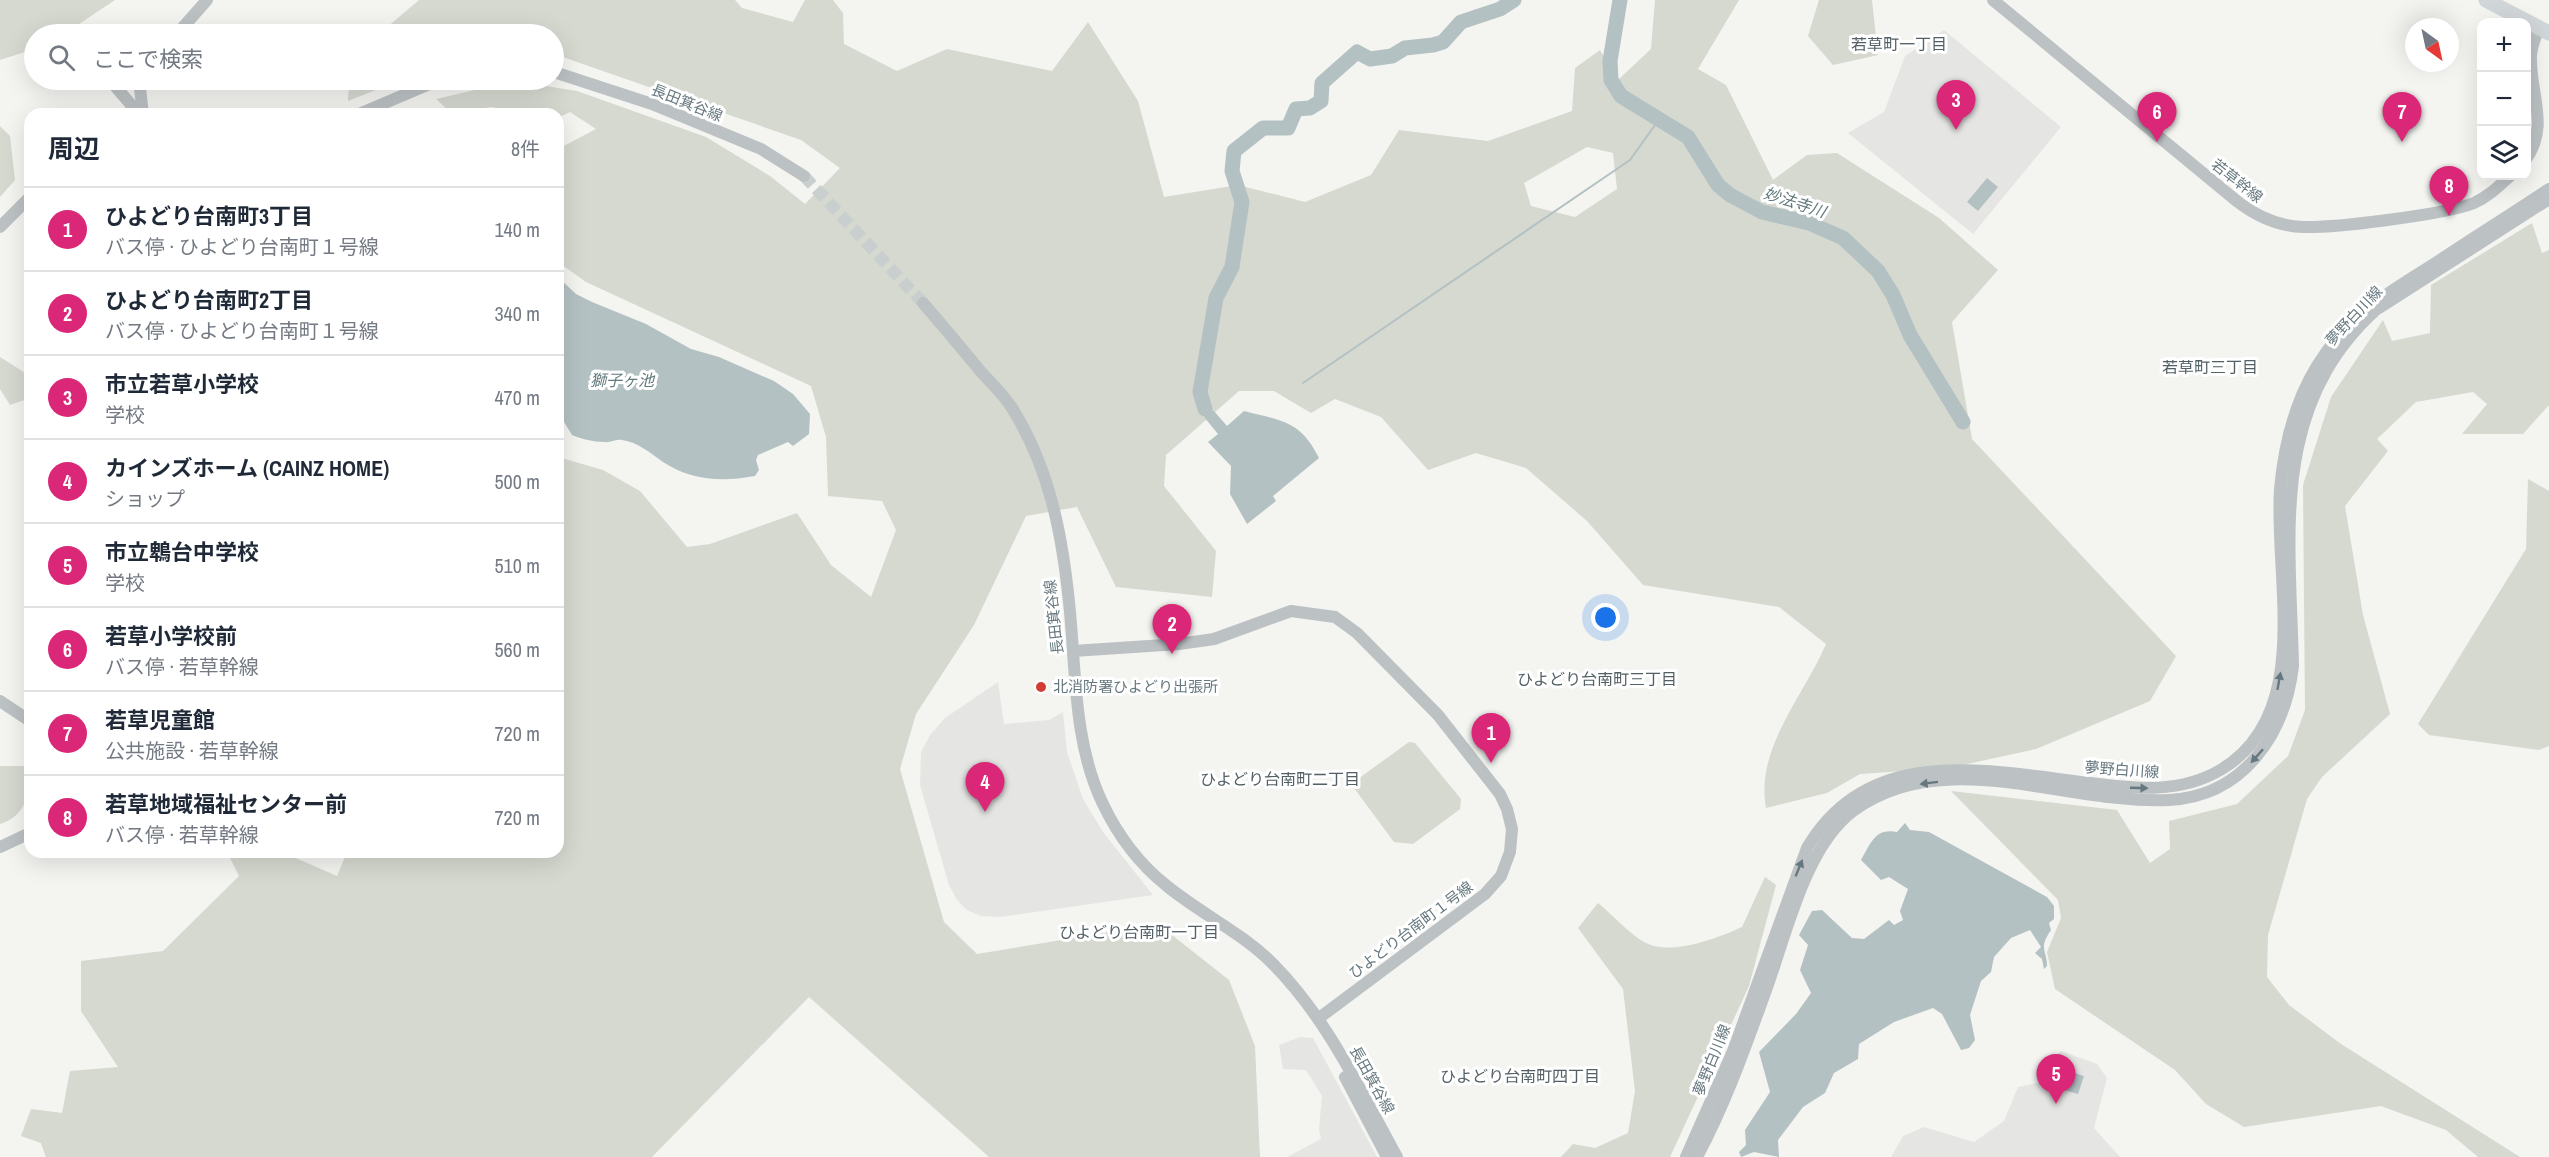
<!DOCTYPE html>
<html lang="ja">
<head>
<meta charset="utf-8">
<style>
  :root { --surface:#fff; --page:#f2f2f3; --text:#1f2937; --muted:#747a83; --line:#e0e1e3; --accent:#db2777 }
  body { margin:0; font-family:"Archivo Narrow","Noto Sans JP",sans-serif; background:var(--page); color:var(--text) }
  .controls { position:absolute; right:18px; top:18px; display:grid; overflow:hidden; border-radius:12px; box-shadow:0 6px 24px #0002 }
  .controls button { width:54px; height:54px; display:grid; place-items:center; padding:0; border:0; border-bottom:2px solid var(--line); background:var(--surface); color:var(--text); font:30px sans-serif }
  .compass { position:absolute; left:2405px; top:18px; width:54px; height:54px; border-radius:50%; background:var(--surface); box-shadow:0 6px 24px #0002; rotate:147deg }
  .you { position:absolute; left:1606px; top:618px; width:21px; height:21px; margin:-15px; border:4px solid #fff; border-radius:50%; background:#1a73e8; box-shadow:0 0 0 9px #1a73e833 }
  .badge { display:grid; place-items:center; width:39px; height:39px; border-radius:50%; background:var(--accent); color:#fff; font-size:20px; font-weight:700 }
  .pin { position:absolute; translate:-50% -50px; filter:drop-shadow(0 2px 3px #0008) }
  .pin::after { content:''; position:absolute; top:32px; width:21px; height:18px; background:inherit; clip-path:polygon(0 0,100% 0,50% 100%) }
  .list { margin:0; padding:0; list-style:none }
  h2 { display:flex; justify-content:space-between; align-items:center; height:78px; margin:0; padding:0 24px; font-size:26px }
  h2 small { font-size:20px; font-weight:400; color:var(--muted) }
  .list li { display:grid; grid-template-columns:39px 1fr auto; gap:18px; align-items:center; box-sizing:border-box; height:84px; padding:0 24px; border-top:2px solid var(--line) }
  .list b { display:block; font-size:22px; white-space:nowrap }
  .list p { margin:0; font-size:20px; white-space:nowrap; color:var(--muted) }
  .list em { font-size:20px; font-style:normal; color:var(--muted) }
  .icon { flex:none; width:33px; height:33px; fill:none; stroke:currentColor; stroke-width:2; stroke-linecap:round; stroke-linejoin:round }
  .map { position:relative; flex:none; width:2549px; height:1157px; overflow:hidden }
  .search { position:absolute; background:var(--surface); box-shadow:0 6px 24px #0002; left:24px; top:24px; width:540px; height:66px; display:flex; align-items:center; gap:15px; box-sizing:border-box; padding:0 21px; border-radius:33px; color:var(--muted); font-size:22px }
  .panel { position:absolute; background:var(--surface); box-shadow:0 6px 24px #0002; left:24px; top:108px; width:540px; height:750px; border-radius:18px }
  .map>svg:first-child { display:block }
  .built { fill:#e5e5e4 }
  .green { fill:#d5d9d0; fill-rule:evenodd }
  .water { fill:#b4c1c3 }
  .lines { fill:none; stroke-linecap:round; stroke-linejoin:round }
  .stream { stroke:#b4c1c3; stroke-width:2 }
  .river { stroke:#b4c1c3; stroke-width:15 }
  .tertiary-tunnel { stroke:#c9cfcf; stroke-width:12; stroke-dasharray:12 6; stroke-linecap:butt }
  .tertiary { stroke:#bcc1c3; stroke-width:12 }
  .primary { stroke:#d1d6d9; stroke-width:15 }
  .oneway { fill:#66787f }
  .poi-dot { fill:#d23c33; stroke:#fff; stroke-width:2 }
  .labels { text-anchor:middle; stroke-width:6; stroke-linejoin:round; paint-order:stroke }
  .street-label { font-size:15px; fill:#66787f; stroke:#fff }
  .poi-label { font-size:15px; fill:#66787f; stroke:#fff; text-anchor:start }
  .neighbourhood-label { font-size:16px; fill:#536065; stroke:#fff }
  .water-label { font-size:16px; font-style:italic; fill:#627a7c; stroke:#fff }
</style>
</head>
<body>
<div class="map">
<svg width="2549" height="1157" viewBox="0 0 2549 1157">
  <rect width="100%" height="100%" fill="#f4f4f1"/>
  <g class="built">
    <polygon points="1944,30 2061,127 1973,234 1848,133 1884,112 1905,56"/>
    <polygon points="998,682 1004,724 1049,720 1063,712 1067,752 1083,799 1103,832 1153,895 1000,917 981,916 967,910 957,900 949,885 920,785 921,752 930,735 945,718"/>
    <polygon points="1300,1037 1313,1038 1377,1157 1287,1157 1321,1139 1319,1129 1322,1096 1306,1070 1283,1069 1279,1045"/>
    <polygon points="2061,1051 2097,1064 2107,1078 2094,1128 2120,1157 1891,1157 1903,1136 1924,1127 1974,1142 2004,1121 2018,1087 2042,1082 2049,1062"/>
  </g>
  <g class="green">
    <polygon points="0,0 115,0 64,34 34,34 34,49 0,60"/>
    <path d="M419,0h316l7,8 51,14 12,-22h28l10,13 1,31 53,27 50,-22 105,22 36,-49 50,79 26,96 74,-12 67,17 66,-27 28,-45 89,11 84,-30 3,-43 25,-18 18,30 33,-31 4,-49h84l-41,69 28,16 47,95 34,-25 30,-2 102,65 59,52 -46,52 20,117 204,217 -26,45 -114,48 -87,19 -89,6 -33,19 -61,15c-11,-60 38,-112 60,-164l-47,-37 -136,-22 -56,-64 -61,-53 -50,-15 -48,17 -47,-53 -46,-18 -24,14 -37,-22h-35l-73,64 -2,31 52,65 -4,46 -96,-10 -39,-80 -51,9 -52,109 -58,89 -16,55 44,153 33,32 181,-30 71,56 26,66 5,111h-271l-180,-160 -157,160h-606l-5,-14 -20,-7 10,-27 31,4 8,-42 48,-4 -37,-56v-50l82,-10 76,-75 -12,-24h55l55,24 10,-24h211v-395l45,13 37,21 47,56 23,-3 87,-31 34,52 40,32 25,-67 -14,-29 -54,-5 -2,-59 -15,-51 -225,-104 -28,-20v-113l38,-20 -26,-17 -12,6v-4h-41l-25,-7 -42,5 -14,-13 47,-11 44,-5 50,8 129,46 64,39 35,28 35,-36 -39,-28 -247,-86v-20h-175zM1587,147l26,6 4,36 -42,28 -44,-11 -7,-23z"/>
    <polygon points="1819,0 1872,0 1878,55 1833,65 1808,36"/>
    <polygon points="352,80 401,80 348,101 349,81"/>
    <polygon points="0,126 10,136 15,180 0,197"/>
    <polygon points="2532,223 2542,253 2549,250 2549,405 2523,434 2462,434 2487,404 2473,392 2416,402 2377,439 2388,451 2345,506 2363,615 2390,714 2322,777 2307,799 2268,935 2267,977 2289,1005 2341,1044 2520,1157 2478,1157 2446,1130 2381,1106 2244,1127 2206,1104 2175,1070 2055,989 2047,952 2061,918 2058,900 1951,791 2117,810 2150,863 2170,849 2169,821 2237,804 2288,756 2305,710 2303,485 2331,397 2383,320 2392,341 2430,333 2431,285"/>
    <polygon points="0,357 30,376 30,398 10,405 0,389"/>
    <polygon points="2528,479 2549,491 2549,746 2539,750 2429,735 2418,724 2526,549"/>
    <polygon points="1409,742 1415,743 1461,799 1460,809 1413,844 1394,842 1351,784"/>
    <path d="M0,766h30c0,25 -2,49 -30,58z"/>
    <path d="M1765,877l11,8 -27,101 -79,171h-109l12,-13 22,4 33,-15 7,-42 -12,-102 -45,-61 20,-25c15,12 30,30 46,39 26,15 74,-4 98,-15z"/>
  </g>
  <g class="water">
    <polygon points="1987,178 1998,187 1978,211 1967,202"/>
    <path d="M558,277l18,17 16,8 54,22 45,25 28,8 55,24 19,13 17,20 -1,20 -16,12 -5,-4 -30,13 -2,5 3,10 -4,6c-33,6 -63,5 -92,-14 -13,-9 -25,-20 -41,-22 -6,-1 -12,3 -18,2 -11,0 -22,-3 -32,-7l-14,-23z"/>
    <path d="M1207,408l7,3 13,15 17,-15c38,10 56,9 75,47l-46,38 3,5 -29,23 -17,-30 1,-28 -23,-24 10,-8 -13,-16 -1,-8z"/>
    <path d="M1905,823l5,7 19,2 118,65 7,9v13l-5,4 2,7c-13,19 -4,20 -4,36l-3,3 -2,-10 -7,-6 6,-6 -11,-17 -19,8 -17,19 -3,15 -10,9 -11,34 5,25 -6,8 -8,2 -19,-36 -9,-6 -39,14 -35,22 -1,15 -24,14 -9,20 -22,14 -25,33 1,17 -25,-5 -13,5 -2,-5 7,-7 -1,-15 25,-38 -11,-40 37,-38 15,-21 -11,-23 8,-25 -9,-10 13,-24 10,-1 30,28 12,1 25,-19 5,5 9,-5 -3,-9 8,-22 -19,-12 -8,3 -20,-20c10,-17 14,-32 36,-28z"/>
    <polygon points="2051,1066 2084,1076 2078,1094 2045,1084"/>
  </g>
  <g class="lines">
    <polyline class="stream" points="1303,383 1630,160 1660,118"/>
    <g class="river">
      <polyline points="1620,0 1610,61 1611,80 1621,96 1688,137 1718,185 1730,195 1762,212 1809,223 1843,238 1878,271 1893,295 1910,335 1963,422"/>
      <polyline points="1205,409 1200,392 1216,298 1232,267 1242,202 1232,171 1234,151 1263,128 1288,128 1296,109 1310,108 1321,101 1322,83 1357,52 1370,59 1392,56 1405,48 1433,45 1443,42 1461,22 1500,9 1514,0"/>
    </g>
    <polyline class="tertiary-tunnel" points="804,176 923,303"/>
    <g class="tertiary">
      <path d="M1993,0l245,202c17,13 33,21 54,24 29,5 155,-12 182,-23 14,-6 25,-17 36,-27"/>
      <polyline points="177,34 207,0"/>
      <polyline points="554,72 652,104 761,149 804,176"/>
      <polyline points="139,80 143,114"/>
      <polyline points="115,86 139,114"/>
      <polyline points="188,114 209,114"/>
      <polyline points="359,114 439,80"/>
      <path d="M2526,159c23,-32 5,-63 5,-99 -1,-11 4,-22 8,-32"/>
      <polyline points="0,227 30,197"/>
      <path d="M923,303c20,23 40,47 59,70 10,11 22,22 30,35 37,59 50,125 57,194 7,65 4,139 33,200 15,32 37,62 65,84 34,28 76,47 107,79 54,55 86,125 123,192"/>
      <polyline points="2379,308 2549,199"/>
      <polyline points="1073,651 1179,644 1214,639 1291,611 1335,617 1357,633 1438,715 1500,794 1507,809 1512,829 1510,852 1501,876 1485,894 1319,1018"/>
      <polyline points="0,701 30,721"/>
      <polyline points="0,847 30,833"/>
      <polyline points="1345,1077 1387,1157"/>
      <path d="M1686,1157l47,-106 74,-203c62,-106 181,-77 283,-65 45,6 91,11 132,-14 92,-56 52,-190 58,-280 4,-43 14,-86 37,-123 34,-55 71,-72 123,-106 36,-24 73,-47 109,-71"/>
      <path d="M1697,1157c28,-52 48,-109 68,-164 21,-56 39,-145 88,-182 91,-67 214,-6 316,-11 75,-4 116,-66 124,-134 -3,-136 -25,-266 92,-364"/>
    </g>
    <polyline class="primary" points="2486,0 2549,33"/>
  </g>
  <defs><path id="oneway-solid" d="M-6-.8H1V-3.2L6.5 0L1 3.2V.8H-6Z" transform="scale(1.5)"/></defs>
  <g class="oneway">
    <use href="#oneway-solid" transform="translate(2279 681) rotate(-80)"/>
    <use href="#oneway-solid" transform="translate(2257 756) rotate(132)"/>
    <use href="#oneway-solid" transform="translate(1929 783) rotate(173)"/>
    <use href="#oneway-solid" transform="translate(2139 788) rotate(2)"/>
    <use href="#oneway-solid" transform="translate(1799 868) rotate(-68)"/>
  </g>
  <circle class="poi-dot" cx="1041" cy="687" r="6"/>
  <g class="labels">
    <g class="street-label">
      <text transform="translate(687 103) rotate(22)" y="5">長田箕谷線</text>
      <text transform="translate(2237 181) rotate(38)" y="5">若草幹線</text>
      <text transform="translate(2354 316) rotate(-47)" y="5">夢野白川線</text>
      <text transform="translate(1054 617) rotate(-96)" y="5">長田箕谷線</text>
      <text transform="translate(2122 770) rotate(4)" y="5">夢野白川線</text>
      <text transform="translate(1411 930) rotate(-37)" y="5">ひよどり台南町１号線</text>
      <text transform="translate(1712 1060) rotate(-68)" y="5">夢野白川線</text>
      <text transform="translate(1372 1080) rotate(61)" y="5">長田箕谷線</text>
    </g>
    <g class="poi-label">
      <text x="1053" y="692">北消防署ひよどり出張所</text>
    </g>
    <g class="neighbourhood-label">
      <text x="1899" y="50">若草町一丁目</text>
      <text x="2210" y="373">若草町三丁目</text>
      <text x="1597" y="685">ひよどり台南町三丁目</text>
      <text x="1280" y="785">ひよどり台南町二丁目</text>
      <text x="1139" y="938">ひよどり台南町一丁目</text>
      <text x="1520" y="1082">ひよどり台南町四丁目</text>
    </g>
    <g class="water-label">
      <text transform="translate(1795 202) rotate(18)" y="6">妙法寺川</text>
      <text x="622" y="386">獅子ヶ池</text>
    </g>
  </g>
</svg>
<div class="controls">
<button>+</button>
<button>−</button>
<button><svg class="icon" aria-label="layers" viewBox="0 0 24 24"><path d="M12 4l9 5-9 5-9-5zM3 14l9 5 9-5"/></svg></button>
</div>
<svg class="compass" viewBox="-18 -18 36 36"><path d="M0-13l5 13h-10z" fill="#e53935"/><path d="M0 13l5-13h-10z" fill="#747a83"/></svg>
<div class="you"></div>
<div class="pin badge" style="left:1491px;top:763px">1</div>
<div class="pin badge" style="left:1172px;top:654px">2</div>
<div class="pin badge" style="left:1956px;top:130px">3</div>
<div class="pin badge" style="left:985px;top:812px">4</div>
<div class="pin badge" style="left:2056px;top:1104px">5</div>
<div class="pin badge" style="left:2157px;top:142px">6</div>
<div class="pin badge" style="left:2402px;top:142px">7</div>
<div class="pin badge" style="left:2449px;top:216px">8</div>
<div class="search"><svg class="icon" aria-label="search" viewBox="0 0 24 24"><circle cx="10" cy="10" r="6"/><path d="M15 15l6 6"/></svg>ここで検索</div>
<section class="panel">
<h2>周辺<small>8件</small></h2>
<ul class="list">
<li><span class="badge">1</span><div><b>ひよどり台南町3丁目</b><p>バス停 · ひよどり台南町１号線</p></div><em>140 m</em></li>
<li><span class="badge">2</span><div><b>ひよどり台南町2丁目</b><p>バス停 · ひよどり台南町１号線</p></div><em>340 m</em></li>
<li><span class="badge">3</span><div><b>市立若草小学校</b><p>学校</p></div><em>470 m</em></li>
<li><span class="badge">4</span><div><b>カインズホーム (CAINZ HOME)</b><p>ショップ</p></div><em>500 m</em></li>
<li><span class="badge">5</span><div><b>市立鵯台中学校</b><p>学校</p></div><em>510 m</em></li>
<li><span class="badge">6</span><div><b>若草小学校前</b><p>バス停 · 若草幹線</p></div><em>560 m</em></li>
<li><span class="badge">7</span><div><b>若草児童館</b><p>公共施設 · 若草幹線</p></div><em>720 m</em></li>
<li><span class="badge">8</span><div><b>若草地域福祉センター前</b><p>バス停 · 若草幹線</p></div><em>720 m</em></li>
</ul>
</section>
</div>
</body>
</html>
